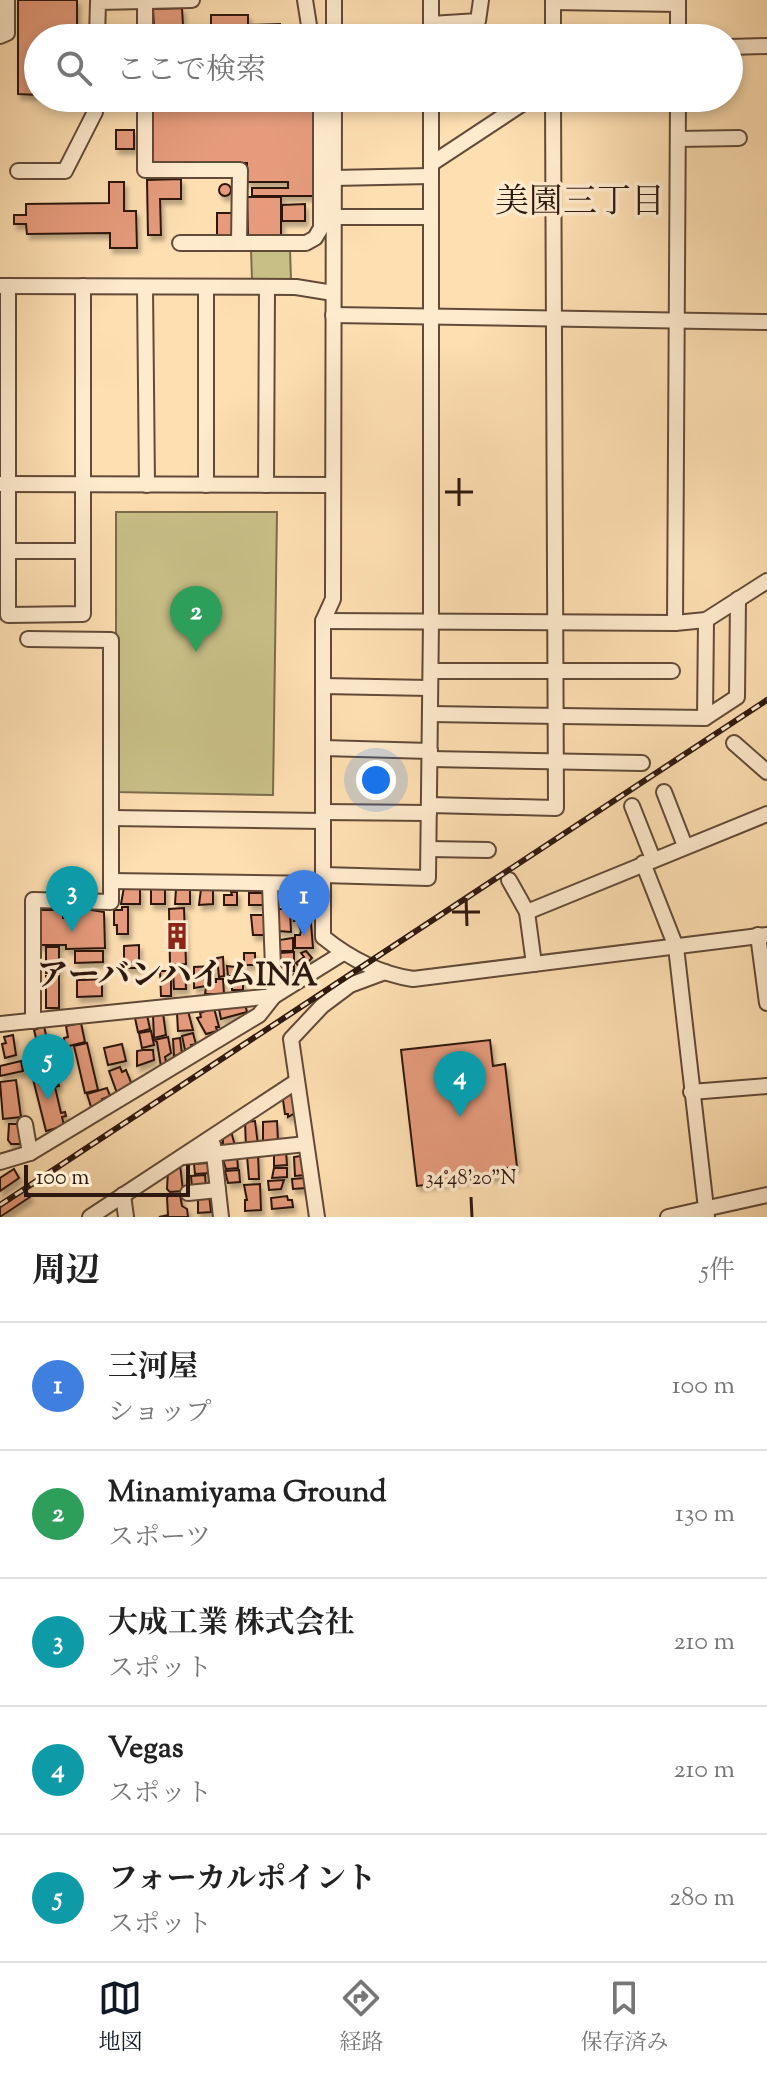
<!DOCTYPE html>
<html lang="ja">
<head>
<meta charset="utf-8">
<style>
  :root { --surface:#fff; --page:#f2f2f2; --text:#222; --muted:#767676; --line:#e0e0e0; --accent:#111827 }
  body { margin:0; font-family:"Sorts Mill Goudy","Noto Serif JP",serif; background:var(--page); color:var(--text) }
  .scale { position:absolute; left:24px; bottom:20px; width:166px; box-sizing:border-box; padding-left:8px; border:4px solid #2e180f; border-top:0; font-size:22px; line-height:28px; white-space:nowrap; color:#2e180f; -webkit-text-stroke:6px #feeacd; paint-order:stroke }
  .you { position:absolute; left:376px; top:780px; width:28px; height:28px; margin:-20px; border:6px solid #fff; border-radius:50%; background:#1a73e8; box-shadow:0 0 0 12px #1a73e833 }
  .badge { display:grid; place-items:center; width:52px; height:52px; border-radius:50%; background:var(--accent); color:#fff; font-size:26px; font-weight:700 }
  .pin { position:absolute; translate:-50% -66px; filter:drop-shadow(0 2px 4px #0008) }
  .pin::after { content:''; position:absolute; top:42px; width:28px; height:24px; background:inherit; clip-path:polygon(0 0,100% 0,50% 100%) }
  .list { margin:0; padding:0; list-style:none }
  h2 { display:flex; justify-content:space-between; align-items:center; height:104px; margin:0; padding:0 32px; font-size:34px }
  h2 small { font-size:26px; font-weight:400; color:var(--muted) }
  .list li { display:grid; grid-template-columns:52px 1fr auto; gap:24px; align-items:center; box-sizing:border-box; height:128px; padding:0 32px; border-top:2px solid var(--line) }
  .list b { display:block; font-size:30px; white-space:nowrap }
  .list p { margin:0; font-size:26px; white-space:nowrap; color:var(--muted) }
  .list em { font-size:26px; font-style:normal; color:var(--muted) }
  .icon { flex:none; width:44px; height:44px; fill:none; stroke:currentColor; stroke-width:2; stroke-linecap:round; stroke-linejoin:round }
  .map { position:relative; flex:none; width:767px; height:1217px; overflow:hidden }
  .search { position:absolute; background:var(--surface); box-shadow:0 4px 12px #0003; left:24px; right:24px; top:24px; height:88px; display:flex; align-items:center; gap:20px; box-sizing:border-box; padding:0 28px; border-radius:44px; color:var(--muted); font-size:30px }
  .sheet { height:744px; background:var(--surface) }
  nav { display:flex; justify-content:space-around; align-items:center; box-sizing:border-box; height:112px; border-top:2px solid var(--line); background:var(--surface); font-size:22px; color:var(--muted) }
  nav a { display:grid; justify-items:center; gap:4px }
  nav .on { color:var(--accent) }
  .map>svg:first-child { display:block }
  .green { fill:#c8bf87; stroke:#7b6c4b; stroke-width:2 }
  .building { fill:#e59b7b; stroke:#2e180f; stroke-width:2; filter:url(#shadow) }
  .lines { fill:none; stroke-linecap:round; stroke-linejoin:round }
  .minor-casing { stroke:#624a38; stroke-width:18 }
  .minor { stroke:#feeacd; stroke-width:14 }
  .rail-casing { stroke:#2e180f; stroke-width:6 }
  .rail { stroke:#feeacd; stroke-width:3; stroke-dasharray:9; stroke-linecap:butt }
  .ticks { fill:none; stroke:#2e180f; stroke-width:3 }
  .labels { text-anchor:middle; stroke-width:7; stroke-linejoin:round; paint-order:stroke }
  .poi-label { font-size:32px; font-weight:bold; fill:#2e180f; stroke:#feeacd }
  .neighbourhood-label { font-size:34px; fill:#2e180f; stroke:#feeacd }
  .ticks-label { font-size:20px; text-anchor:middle; fill:#2e180f; stroke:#feeacd; stroke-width:7; stroke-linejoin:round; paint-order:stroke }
</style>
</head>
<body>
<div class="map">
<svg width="767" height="1217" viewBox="0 0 767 1217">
  <defs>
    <filter id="shadow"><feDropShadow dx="3" dy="5" stdDeviation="2" flood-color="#0004"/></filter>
  </defs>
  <rect width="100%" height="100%" fill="#fedfb2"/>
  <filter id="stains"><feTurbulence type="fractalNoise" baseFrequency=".0025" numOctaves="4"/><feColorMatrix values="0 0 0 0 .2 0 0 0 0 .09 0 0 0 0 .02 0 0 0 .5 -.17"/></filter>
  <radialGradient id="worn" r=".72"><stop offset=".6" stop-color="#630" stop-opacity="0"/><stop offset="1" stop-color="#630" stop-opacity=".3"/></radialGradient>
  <g class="green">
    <polygon points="251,249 290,249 291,280 252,280"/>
    <polygon points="116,512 277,512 273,795 116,792"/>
  </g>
  <g class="building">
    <polygon points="18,0 77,0 77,38 38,38 38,95 18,94"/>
    <polygon points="182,8 183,25 154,26 153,9"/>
    <polygon points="211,15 248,15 248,25 280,24 280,38 211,38"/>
    <polygon points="153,106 318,107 317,196 252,196 252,188 288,188 288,182 247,182 247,163 153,163"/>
    <rect x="116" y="130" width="18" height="19"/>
    <polygon points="181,179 181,199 160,199 161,235 148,235 147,180"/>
    <polygon points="109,182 124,182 124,211 136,211 137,248 110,248 110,233 27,234 26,224 14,224 14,215 26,215 26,204 109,203"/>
    <circle cx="225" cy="190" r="6"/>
    <polygon points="247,197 281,197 281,236 248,236"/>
    <polygon points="305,204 305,221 282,221 282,205"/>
    <rect x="217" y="213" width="16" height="22"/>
    <polygon points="124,887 140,887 140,904 121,904"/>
    <rect x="151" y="887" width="14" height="17"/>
    <polygon points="176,889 190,889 190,904 175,904"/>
    <polygon points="201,889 213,889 213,904 199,905"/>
    <polygon points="231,892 237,892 237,905 224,905 224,895 232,895"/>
    <rect x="249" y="893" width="14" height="12"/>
    <polygon points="298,894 314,894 312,907 298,907"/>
    <polygon points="122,907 128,907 128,934 117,934 117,925 114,925 114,910 122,910"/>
    <polygon points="184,908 186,964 170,965 169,909"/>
    <polygon points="85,909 104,912 105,948 66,949 66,945 39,945 38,910 63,910 63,918 74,918"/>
    <polygon points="277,909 290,909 291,932 278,931"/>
    <polygon points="297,909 314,909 314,915 308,915 308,920 294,921"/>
    <polygon points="251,915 266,915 267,935 253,935"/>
    <polygon points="298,923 311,923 313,948 295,948 295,935 300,935 301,931"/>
    <polygon points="293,938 293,951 280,951 279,940"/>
    <polygon points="139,945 139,968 124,968 124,946"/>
    <rect x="46" y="947" width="13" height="26"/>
    <polygon points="75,951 103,951 103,962 75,963"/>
    <polygon points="306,951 312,958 301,969 296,963 304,957 301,953"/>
    <polygon points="294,952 294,971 288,971 288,976 279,976 280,953"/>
    <rect x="244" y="953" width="11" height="12"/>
    <polygon points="223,957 224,976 219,977 217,958"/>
    <polygon points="213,966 214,981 206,981 206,986 194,988 194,967"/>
    <polygon points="227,966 243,968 243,990 232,990 232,976 228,976"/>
    <polygon points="258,966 269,966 269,983 262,983 262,980 257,978"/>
    <polygon points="185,968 186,989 174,989 173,970"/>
    <polygon points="160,971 171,971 171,996 161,996"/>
    <rect x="46" y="976" width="13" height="32"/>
    <polygon points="83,976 85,980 102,979 102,996 77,997 77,980 83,980"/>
    <polygon points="216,979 223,979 224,994 205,994 207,982 216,982"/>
    <polygon points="245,1004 247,1012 221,1019 219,1009"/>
    <polygon points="214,1008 219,1027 216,1027 217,1031 206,1034 197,1018 201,1017 200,1013"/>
    <polygon points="188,1011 193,1030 178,1031 177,1013"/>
    <polygon points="163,1013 166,1035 154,1038 153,1015"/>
    <polygon points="147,1015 150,1029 138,1032 135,1018"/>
    <polygon points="81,1023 85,1042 65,1047 64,1038 68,1037 66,1026"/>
    <polygon points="44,1026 48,1044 38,1046 34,1030"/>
    <polygon points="151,1031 154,1045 142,1048 139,1033"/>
    <polygon points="193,1033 196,1044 191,1045 192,1048 185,1050 182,1036"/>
    <polygon points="13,1035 16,1055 5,1058 2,1044 6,1043 4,1037"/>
    <polygon points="168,1037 171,1053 165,1057 167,1066 161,1067 157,1042 154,1040"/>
    <polygon points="180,1038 182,1054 174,1056 173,1039"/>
    <polygon points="490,1040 493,1066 505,1064 517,1167 506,1168 507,1175 417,1186 401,1050"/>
    <polygon points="87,1043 98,1090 85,1093 74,1046"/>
    <polygon points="122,1044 126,1061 108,1065 104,1048"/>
    <polygon points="50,1045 54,1064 41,1067 39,1062 36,1062 33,1051 37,1050 36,1048"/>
    <polygon points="143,1050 153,1050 154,1060 137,1066 137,1051"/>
    <polygon points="21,1061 23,1071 0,1076 0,1066"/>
    <polygon points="120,1067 122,1072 126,1070 132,1085 117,1093 109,1071"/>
    <polygon points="51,1071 53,1080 57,1078 59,1086 55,1087 61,1113 65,1112 66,1116 62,1117 64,1126 46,1131 32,1075"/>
    <polygon points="16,1080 21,1117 3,1119 0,1082"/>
    <polygon points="107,1088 110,1096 102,1099 104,1106 92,1110 87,1094"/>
    <polygon points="294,1094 295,1113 288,1117 288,1114 285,1114 283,1100 285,1095"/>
    <polygon points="255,1121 258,1145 246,1147 245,1122"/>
    <polygon points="277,1121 278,1141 263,1142 263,1122"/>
    <polygon points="9,1124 22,1124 22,1144 11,1144 8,1140"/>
    <polygon points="231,1131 235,1146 219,1150 218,1143 223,1143 223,1136"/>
    <polygon points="286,1151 287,1165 274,1166 274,1155"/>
    <polygon points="258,1153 259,1179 249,1179 247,1156"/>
    <polygon points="237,1156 238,1168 226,1169 222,1157"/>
    <polygon points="300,1156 304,1158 305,1175 295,1176 294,1157"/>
    <polygon points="205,1160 210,1160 211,1173 195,1174 194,1164 206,1163"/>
    <polygon points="180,1164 183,1191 170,1192 167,1189 168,1171 174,1170 173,1167"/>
    <polygon points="274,1168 287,1168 287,1177 272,1178"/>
    <polygon points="14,1169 19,1178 0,1191 0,1178"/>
    <polygon points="239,1170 240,1182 228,1183 225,1171"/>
    <polygon points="205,1175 206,1187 192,1188 191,1176"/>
    <polygon points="305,1178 306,1188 293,1189 292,1179"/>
    <polygon points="284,1180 281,1189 269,1190 268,1181"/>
    <polygon points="260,1184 261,1210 245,1211 245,1200 247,1200 244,1185"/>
    <polygon points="25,1189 30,1197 0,1217 0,1206"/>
    <polygon points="209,1194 211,1212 198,1213 198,1195"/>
    <polygon points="169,1195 180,1195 182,1206 187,1209 188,1217 159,1217 168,1215 167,1198"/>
    <polygon points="287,1196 288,1200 292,1200 293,1207 272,1209 271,1198"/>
  </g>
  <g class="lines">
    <g class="minor-casing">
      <g id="minor">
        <polyline points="145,0 145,38"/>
        <polyline points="305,0 311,38"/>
        <polyline points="678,0 678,38"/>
        <polyline points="553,2 678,4"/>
        <polyline points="431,24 478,21 481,0"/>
        <polyline points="0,36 7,33 7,0"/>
        <polyline points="97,38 98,2 192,0"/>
        <polyline points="334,38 334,0"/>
        <polyline points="431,38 431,0"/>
        <polyline points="553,38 553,0"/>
        <polyline points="729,47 767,46"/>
        <polyline points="145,98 145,170 240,170 239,243"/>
        <path d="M334,98l-1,501 -10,22v316c26,21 57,37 90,42l354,-44"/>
        <polyline points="145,102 321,102"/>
        <polyline points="678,139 739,138"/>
        <polyline points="431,164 531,98"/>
        <polyline points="18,171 65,171 95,112 95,98"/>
        <polyline points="333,178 431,176"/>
        <polyline points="333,217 431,217"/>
        <polyline points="180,243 306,243 315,238 321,228 321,98"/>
        <polyline points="0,286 296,287 333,293"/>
        <polyline points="8,286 8,615 83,614 83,286"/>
        <polyline points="145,287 147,485"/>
        <polyline points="333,315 767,322"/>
        <polyline points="0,484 333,485"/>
        <polyline points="206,485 206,287"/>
        <polyline points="266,485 267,287"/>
        <polyline points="8,551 83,551"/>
        <polyline points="323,621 675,623 706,620 767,581"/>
        <polyline points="675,623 678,98"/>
        <polyline points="28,639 111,640 111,902 33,900 33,1021"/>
        <polyline points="431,671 672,671"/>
        <polyline points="323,686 430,688"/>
        <polyline points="430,714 705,718 737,697 738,599"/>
        <polyline points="705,718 706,620"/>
        <polyline points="734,743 767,772"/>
        <polyline points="323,748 430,751"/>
        <polyline points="430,759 642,763"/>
        <polyline points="664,792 685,846"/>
        <polyline points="429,805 556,808 553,98"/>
        <polyline points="632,806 653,859"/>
        <polyline points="323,812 429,813"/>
        <polyline points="111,818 323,821"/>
        <polyline points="429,849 488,850"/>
        <polyline points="643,863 676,947 707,1217"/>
        <polyline points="323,875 428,878 431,622 431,98"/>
        <polyline points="509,880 527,912"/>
        <polyline points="111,881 323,884"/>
        <polyline points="270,885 274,996"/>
        <polyline points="758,935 767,1003"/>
        <polyline points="534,964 527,912 767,814"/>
        <polyline points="0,1024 274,996"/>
        <polyline points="691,1092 767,1086"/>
        <polyline points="25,1124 30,1153"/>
        <polyline points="213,1145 221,1217"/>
        <polyline points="183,1157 306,1144"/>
        <polyline points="0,1162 30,1153 259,1015 274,996 343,953"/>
        <polyline points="188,1193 218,1190"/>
        <polyline points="123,1195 126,1217"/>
        <polyline points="90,1217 297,1081"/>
        <polyline points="317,1217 291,1039 322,1006 350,985 385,972"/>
        <polyline points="668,1217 767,1195"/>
      </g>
    </g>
    <use href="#minor" class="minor"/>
    <g class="rail-casing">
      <polyline id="rail" points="0,1205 767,700"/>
    </g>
    <use href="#rail" class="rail"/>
  </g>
  <path class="ticks" d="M459,478v28M445,492h28M466,898l1,28M452,912h28M471,1197l1,20"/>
  <defs>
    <g id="building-bare" transform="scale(2.16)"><path d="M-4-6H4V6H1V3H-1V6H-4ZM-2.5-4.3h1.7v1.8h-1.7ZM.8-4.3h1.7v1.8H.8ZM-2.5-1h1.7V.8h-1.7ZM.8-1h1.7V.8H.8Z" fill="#8f2418" stroke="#feeacd" stroke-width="2.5" paint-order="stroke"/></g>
  </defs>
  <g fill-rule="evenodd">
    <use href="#building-bare" x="177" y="936"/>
  </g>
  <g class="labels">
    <g class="poi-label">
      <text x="177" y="985">アーバンハイムINA</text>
    </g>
    <g class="neighbourhood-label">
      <text x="580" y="212">美園三丁目</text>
    </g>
  </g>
  <g class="ticks-label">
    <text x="471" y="1184">34°48'20"N</text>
  </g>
  <rect width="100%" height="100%" filter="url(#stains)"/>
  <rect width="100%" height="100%" fill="url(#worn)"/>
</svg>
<div class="scale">100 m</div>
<div class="you"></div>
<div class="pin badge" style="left:304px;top:936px;background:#3f7fe0">1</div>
<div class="pin badge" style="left:196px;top:652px;background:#2e9e5b">2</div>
<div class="pin badge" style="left:72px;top:932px;background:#0f9aa8">3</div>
<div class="pin badge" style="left:460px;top:1117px;background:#0f9aa8">4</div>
<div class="pin badge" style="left:48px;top:1100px;background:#0f9aa8">5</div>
<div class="search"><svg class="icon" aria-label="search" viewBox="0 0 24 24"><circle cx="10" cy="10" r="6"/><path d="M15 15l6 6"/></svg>ここで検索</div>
</div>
<section class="sheet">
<h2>周辺<small>5件</small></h2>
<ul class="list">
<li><span class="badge" style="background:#3f7fe0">1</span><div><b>三河屋</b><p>ショップ</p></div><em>100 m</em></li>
<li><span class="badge" style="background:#2e9e5b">2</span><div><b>Minamiyama Ground</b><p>スポーツ</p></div><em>130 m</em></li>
<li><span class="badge" style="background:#0f9aa8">3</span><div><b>大成工業 株式会社</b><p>スポット</p></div><em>210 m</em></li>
<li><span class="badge" style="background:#0f9aa8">4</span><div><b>Vegas</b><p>スポット</p></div><em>210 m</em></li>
<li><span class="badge" style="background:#0f9aa8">5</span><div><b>フォーカルポイント</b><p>スポット</p></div><em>280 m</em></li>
</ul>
</section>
<nav>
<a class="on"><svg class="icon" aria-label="map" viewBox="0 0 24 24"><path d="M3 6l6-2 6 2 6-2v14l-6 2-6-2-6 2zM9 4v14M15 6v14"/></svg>地図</a>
<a><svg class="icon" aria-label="directions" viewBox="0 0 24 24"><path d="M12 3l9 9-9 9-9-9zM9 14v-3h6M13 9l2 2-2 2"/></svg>経路</a>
<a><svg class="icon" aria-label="saved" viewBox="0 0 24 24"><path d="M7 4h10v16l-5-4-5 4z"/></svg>保存済み</a>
</nav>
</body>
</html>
